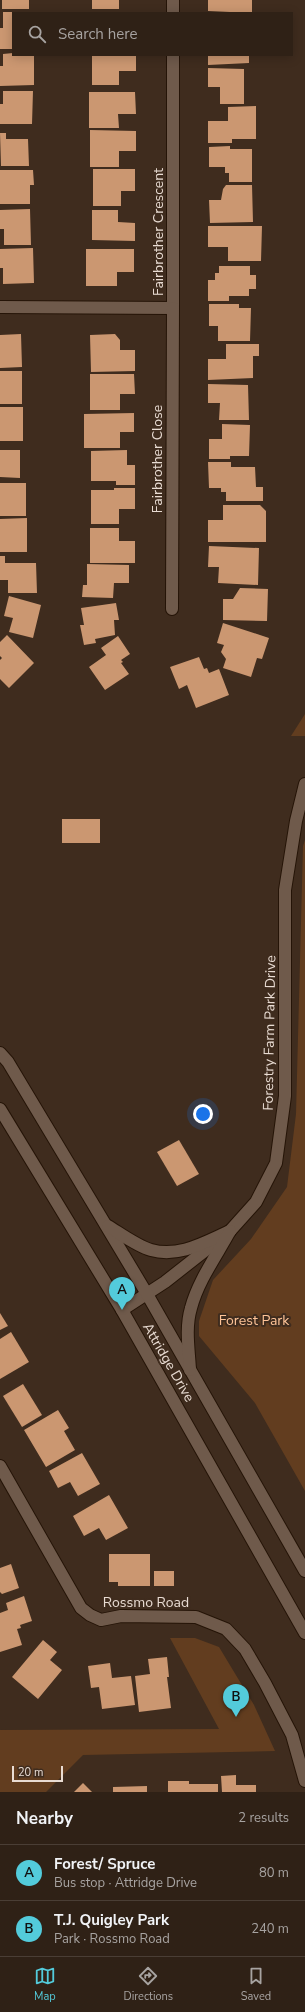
<!DOCTYPE html>
<html lang="en">
<head>
<meta charset="utf-8">
<style>
  :root { --surface:#2f2116; --page:#37291f; --text:#f1f3f6; --muted:#a7a3a1; --line:#4a3e35; --accent:#53cbdb }
  body { margin:0; font-family:"Nunito Sans",sans-serif; background:var(--page); color:var(--text) }
  .scale { position:absolute; left:12px; bottom:10px; width:51px; box-sizing:border-box; padding-left:4px; border:2px solid #e9dcd3; border-top:0; font-size:11px; line-height:14px; white-space:nowrap; color:#e9dcd3; -webkit-text-stroke:3px #3f2c1e; paint-order:stroke }
  .you { position:absolute; left:203px; top:1114px; width:14px; height:14px; margin:-10px; border:3px solid #fff; border-radius:50%; background:#1a73e8; box-shadow:0 0 0 6px #1a73e833 }
  .badge { display:grid; place-items:center; width:26px; height:26px; border-radius:50%; background:var(--accent); color:#111; font-size:13px; font-weight:700 }
  .pin { position:absolute; translate:-50% -33px; filter:drop-shadow(0 1px 2px #0008) }
  .pin::after { content:''; position:absolute; top:21px; width:14px; height:12px; background:inherit; clip-path:polygon(0 0,100% 0,50% 100%) }
  .list { margin:0; padding:0; list-style:none }
  h2 { display:flex; justify-content:space-between; align-items:center; height:52px; margin:0; padding:0 16px; font-size:17px }
  h2 small { font-size:13px; font-weight:400; color:var(--muted) }
  .list li { display:grid; grid-template-columns:26px 1fr auto; gap:12px; align-items:center; box-sizing:border-box; height:56px; padding:0 16px; border-top:1px solid var(--line) }
  .list b { display:block; font-size:15px; white-space:nowrap }
  .list p { margin:0; font-size:13px; white-space:nowrap; color:var(--muted) }
  .list em { font-size:13px; font-style:normal; color:var(--muted) }
  .icon { flex:none; width:22px; height:22px; fill:none; stroke:currentColor; stroke-width:2; stroke-linecap:round; stroke-linejoin:round }
  .map { position:relative; flex:none; width:305px; height:1792px; overflow:hidden }
  .search { position:absolute; background:var(--surface); box-shadow:0 2px 10px #0003; left:12px; right:12px; top:12px; height:44px; display:flex; align-items:center; gap:10px; box-sizing:border-box; padding:0 14px; border-radius:0px; color:var(--muted); font-size:15px }
  .sheet { height:164px; background:var(--surface) }
  nav { display:flex; justify-content:space-around; align-items:center; box-sizing:border-box; height:56px; border-top:1px solid var(--line); background:var(--surface); font-size:11px; color:var(--muted) }
  nav a { display:grid; justify-items:center; gap:2px }
  nav .on { color:var(--accent) }
  .map>svg:first-child { display:block }
  .green { fill:#623d1f }
  .building { fill:#cb9771 }
  .lines { fill:none; stroke-linecap:round; stroke-linejoin:round }
  .street-casing { stroke:#251407; stroke-width:14 }
  .secondary-casing { stroke:#251407; stroke-width:14 }
  .street { stroke:#6f5a4b; stroke-width:12 }
  .secondary { stroke:#6f5a4b; stroke-width:12 }
  .labels { text-anchor:middle; stroke-width:4; stroke-linejoin:round; paint-order:stroke }
  .street-label { font-size:14px; fill:#e9dcd3; stroke:#3f2c1e }
  .park-label { font-size:14px; fill:#fec397; stroke:#3f2c1e }
</style>
</head>
<body>
<div class="map">
<svg width="305" height="1792" viewBox="0 0 305 1792">
  <rect width="100%" height="100%" fill="#3f2c1e"/>
  <g class="green">
    <polygon points="305,714 305,736 291,736"/>
    <polygon points="305,840 305,1491 255,1403 199,1336 199,1321 213,1280 251,1239 287,1187 296,1114 303,846"/>
    <polygon points="170,1638 195,1638 219,1647 254,1705 275,1751 83,1755 46,1792 0,1792 0,1730 219,1729"/>
  </g>
  <g class="building">
    <rect x="2" y="0" width="27" height="9"/>
    <rect x="92" y="0" width="27" height="9"/>
    <polygon points="208,0 252,0 252,13 208,11"/>
    <polygon points="3,12 13,12 13,49 0,49 0,28 3,28"/>
    <polygon points="13,53 13,55 34,55 34,85 0,86 0,66 3,66 3,54"/>
    <polygon points="92,55 136,55 136,71 119,71 119,85 92,85"/>
    <polygon points="208,55 249,55 249,63 208,65"/>
    <polygon points="208,68 244,69 244,104 220,104 220,87 208,87"/>
    <polygon points="3,91 33,91 32,124 0,124 0,104 3,104"/>
    <polygon points="89,92 135,92 136,114 118,114 119,128 89,128"/>
    <polygon points="256,106 256,139 232,139 232,143 208,143 208,121 228,121 228,107"/>
    <polygon points="90,130 136,131 136,151 119,151 119,167 90,167"/>
    <polygon points="0,133 6,133 6,139 28,139 29,166 1,166"/>
    <polygon points="230,146 230,149 252,149 252,182 229,182 229,173 225,173 225,167 209,167 209,147"/>
    <polygon points="93,169 135,169 135,191 121,191 121,206 93,206"/>
    <polygon points="0,170 33,170 34,185 30,185 30,204 0,204"/>
    <polygon points="226,185 252,185 253,222 210,223 209,200 221,200 223,189"/>
    <polygon points="30,209 31,245 4,245 4,229 0,229 0,210"/>
    <polygon points="92,210 118,210 118,222 135,223 135,241 92,240"/>
    <polygon points="208,226 262,226 261,261 228,261 228,247 208,247"/>
    <polygon points="33,248 34,283 3,284 3,268 0,268 0,249"/>
    <polygon points="86,249 134,249 134,272 117,272 117,286 86,286"/>
    <polygon points="219,266 250,266 250,275 256,275 256,289 249,289 249,296 229,296 229,301 208,301 208,280 215,280 215,273 219,273"/>
    <polygon points="209,304 239,304 239,308 251,308 250,341 218,341 218,326 209,326"/>
    <polygon points="21,334 22,367 0,368 0,335"/>
    <polygon points="115,334 120,340 120,350 135,350 135,371 91,372 90,335"/>
    <polygon points="226,344 259,344 259,356 253,356 253,378 208,380 208,359 226,359"/>
    <rect x="0" y="371" width="22" height="33"/>
    <polygon points="90,374 134,374 135,394 120,394 120,410 90,410"/>
    <polygon points="208,384 248,385 249,420 219,420 220,403 208,403"/>
    <rect x="0" y="407" width="23" height="34"/>
    <polygon points="134,413 134,432 120,432 120,448 84,448 84,414"/>
    <polygon points="222,424 250,425 249,456 230,456 230,459 209,459 209,439 222,439"/>
    <polygon points="0,450 20,450 20,478 0,477"/>
    <polygon points="127,450 127,465 135,465 135,485 116,485 116,481 91,481 91,451"/>
    <polygon points="208,462 231,462 231,467 255,467 256,487 263,487 263,501 226,501 226,492 221,492 221,488 209,488"/>
    <rect x="0" y="483" width="26" height="33"/>
    <polygon points="114,488 135,488 135,509 119,509 119,524 91,524 91,490 114,490"/>
    <polygon points="223,505 260,505 266,511 266,542 208,542 208,520 223,520"/>
    <polygon points="27,518 27,552 0,552 0,519"/>
    <polygon points="90,528 119,528 119,541 135,541 135,563 90,563"/>
    <polygon points="209,546 259,548 258,585 218,583 219,567 208,567"/>
    <polygon points="0,556 5,556 5,563 36,563 37,593 8,593 8,580 0,580"/>
    <polygon points="87,564 129,565 129,583 114,583 113,598 82,597 83,585 87,585"/>
    <polygon points="240,588 268,589 267,621 223,620 223,599 233,599"/>
    <polygon points="9,596 41,605 33,638 9,632 13,618 4,616"/>
    <polygon points="116,603 119,620 114,620 115,635 95,639 96,643 84,645 80,625 84,625 81,608"/>
    <polygon points="223,623 269,638 262,659 257,658 251,677 223,668 226,659 221,652 224,645 217,643"/>
    <polygon points="7,635 34,663 9,688 0,679 0,660 2,658 0,656 0,642"/>
    <polygon points="118,636 130,654 121,660 123,662 121,663 129,674 105,690 89,667 106,655 101,648"/>
    <polygon points="199,657 204,669 207,668 209,673 219,669 229,695 196,708 187,685 179,689 170,667"/>
    <rect x="62" y="819" width="38" height="24"/>
    <polygon points="179,1140 199,1174 177,1186 157,1152"/>
    <polygon points="0,1313 8,1326 0,1330"/>
    <polygon points="11,1332 29,1362 0,1379 0,1339"/>
    <polygon points="23,1384 42,1415 22,1427 3,1396"/>
    <polygon points="58,1410 69,1428 64,1431 75,1450 46,1467 24,1430"/>
    <polygon points="82,1453 100,1484 78,1496 70,1482 58,1488 49,1471"/>
    <polygon points="109,1495 128,1528 106,1540 99,1528 84,1536 73,1516"/>
    <polygon points="109,1554 150,1554 150,1586 118,1586 118,1582 109,1582"/>
    <polygon points="11,1564 19,1588 2,1594 0,1592 0,1568"/>
    <rect x="154" y="1571" width="20" height="15"/>
    <polygon points="24,1596 32,1621 20,1625 21,1628 17,1629 22,1645 0,1652 0,1613 8,1610 6,1603"/>
    <polygon points="43,1640 57,1652 50,1660 62,1670 38,1699 12,1677"/>
    <polygon points="167,1657 169,1677 167,1677 171,1708 139,1712 135,1676 150,1674 148,1659"/>
    <polygon points="110,1663 112,1678 131,1676 135,1705 102,1709 99,1687 91,1688 88,1666"/>
    <polygon points="236,1775 236,1785 256,1785 256,1792 222,1792 221,1776"/>
    <polygon points="168,1781 189,1781 189,1784 218,1784 218,1792 168,1792"/>
    <polygon points="83,1783 92,1792 74,1792"/>
    <polygon points="147,1786 147,1792 113,1792 113,1787"/>
  </g>
  <g class="lines">
    <g class="street-casing">
      <g id="street">
        <polyline points="173,13 173,0"/>
        <polyline points="0,307 173,308 173,55"/>
        <polyline points="172,609 173,308"/>
        <polyline points="122,1310 165,1282 230,1231 256,1202 276,1163 285,1096 285,890 296,821 305,784"/>
        <polyline points="0,1466 81,1608 90,1615 101,1620 121,1616 196,1617 226,1629 245,1649 265,1683 292,1735 305,1781"/>
      </g>
    </g>
    <g class="secondary-casing">
      <g id="secondary">
        <polyline points="0,1053 8,1062 147,1294 305,1571"/>
        <polyline points="0,1109 122,1310 305,1633"/>
        <path d="M108,1226c13,8 29,20 43,24 28,8 54,-8 79,-19"/>
        <path d="M190,1370c-1,-20 -5,-42 1,-62 7,-27 26,-53 39,-77"/>
      </g>
    </g>
    <use href="#street" class="street"/>
    <use href="#secondary" class="secondary"/>
  </g>
  <g class="labels">
    <g class="street-label">
      <text transform="translate(158 232) rotate(-90)" y="5">Fairbrother Crescent</text>
      <text transform="translate(157 459) rotate(-90)" y="5">Fairbrother Close</text>
      <text transform="translate(269 1033) rotate(-89)" y="5">Forestry Farm Park Drive</text>
      <text transform="translate(169 1362) rotate(60)" y="5">Attridge Drive</text>
      <text x="146" y="1607">Rossmo Road</text>
    </g>
    <g class="park-label">
      <text x="254" y="1325">Forest Park</text>
    </g>
  </g>
</svg>
<div class="scale">20 m</div>
<div class="you"></div>
<div class="pin badge" style="left:122px;top:1310px">A</div>
<div class="pin badge" style="left:236px;top:1717px">B</div>
<div class="search"><svg class="icon" aria-label="search" viewBox="0 0 24 24"><circle cx="10" cy="10" r="6"/><path d="M15 15l6 6"/></svg>Search here</div>
</div>
<section class="sheet">
<h2>Nearby<small>2 results</small></h2>
<ul class="list">
<li><span class="badge">A</span><div><b>Forest/ Spruce</b><p>Bus stop · Attridge Drive</p></div><em>80 m</em></li>
<li><span class="badge">B</span><div><b>T.J. Quigley Park</b><p>Park · Rossmo Road</p></div><em>240 m</em></li>
</ul>
</section>
<nav>
<a class="on"><svg class="icon" aria-label="map" viewBox="0 0 24 24"><path d="M3 6l6-2 6 2 6-2v14l-6 2-6-2-6 2zM9 4v14M15 6v14"/></svg>Map</a>
<a><svg class="icon" aria-label="directions" viewBox="0 0 24 24"><path d="M12 3l9 9-9 9-9-9zM9 14v-3h6M13 9l2 2-2 2"/></svg>Directions</a>
<a><svg class="icon" aria-label="saved" viewBox="0 0 24 24"><path d="M7 4h10v16l-5-4-5 4z"/></svg>Saved</a>
</nav>
</body>
</html>
